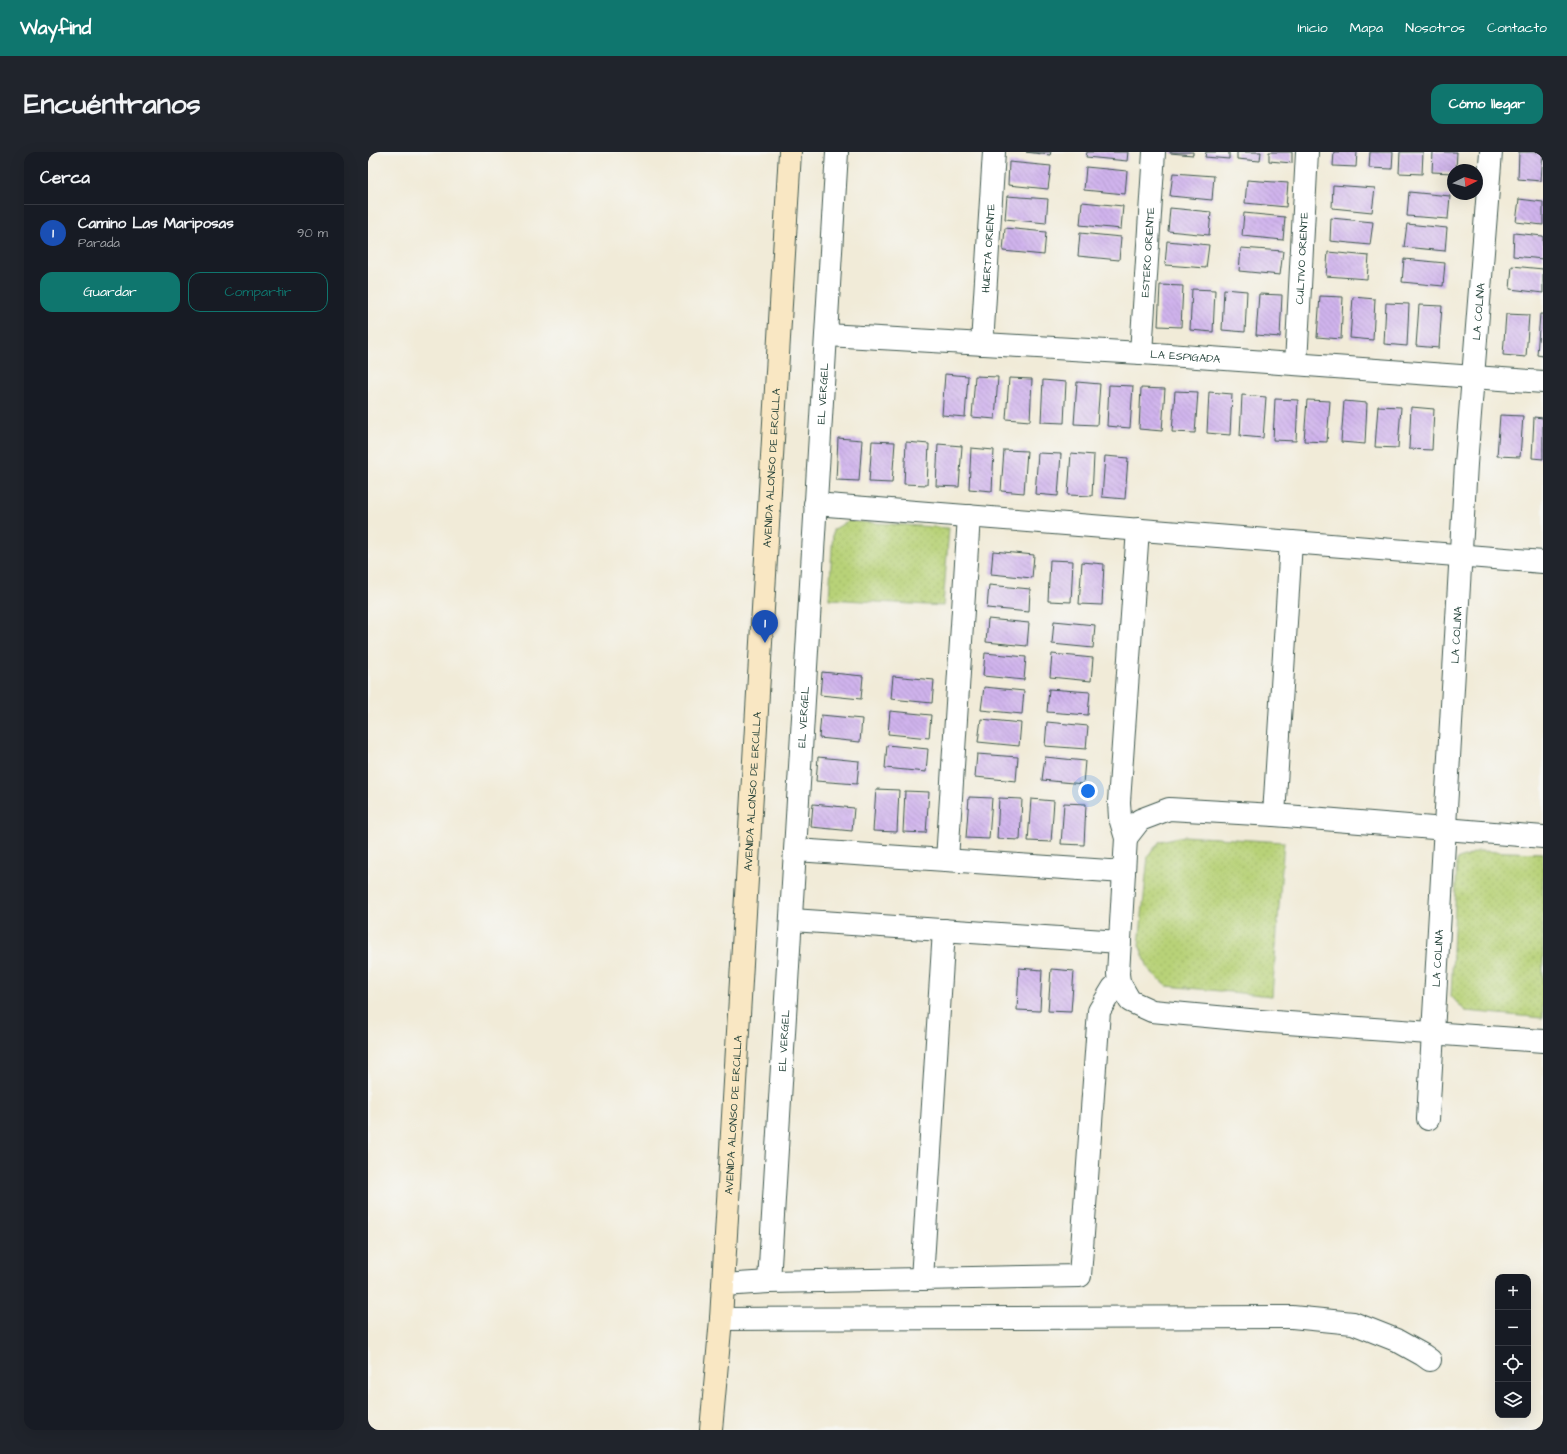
<!DOCTYPE html>
<html lang="es">
<head>
<meta charset="utf-8">
<style>
  :root { --surface:#171b24; --page:#20242c; --text:#f1f3f6; --muted:#9ea1a6; --line:#363941; --accent:#0f766e }
  body { margin:0; font-family:"Architects Daughter",sans-serif; background:var(--page); color:var(--text) }
  .controls { position:absolute; right:12px; bottom:12px; display:grid; overflow:hidden; border-radius:8px; box-shadow:0 4px 16px #0002 }
  .controls button { width:36px; height:36px; display:grid; place-items:center; padding:0; border:0; border-bottom:1px solid var(--line); background:var(--surface); color:var(--text); font:20px sans-serif }
  .compass { position:absolute; left:1079px; top:12px; width:36px; height:36px; border-radius:50%; background:var(--surface); box-shadow:0 4px 16px #0002; rotate:84deg }
  .you { position:absolute; left:720px; top:639px; width:14px; height:14px; margin:-10px; border:3px solid #fff; border-radius:50%; background:#1a73e8; box-shadow:0 0 0 6px #1a73e833 }
  .badge { display:grid; place-items:center; width:26px; height:26px; border-radius:50%; background:var(--accent); color:#fff; font-size:13px; font-weight:700 }
  .pin { position:absolute; translate:-50% -33px; filter:drop-shadow(0 1px 2px #0008) }
  .pin::after { content:''; position:absolute; top:21px; width:14px; height:12px; background:inherit; clip-path:polygon(0 0,100% 0,50% 100%) }
  .list { margin:0; padding:0; list-style:none }
  h2 { display:flex; justify-content:space-between; align-items:center; height:52px; margin:0; padding:0 16px; font-size:17px }
  h2 small { font-size:13px; font-weight:400; color:var(--muted) }
  .list li { display:grid; grid-template-columns:26px 1fr auto; gap:12px; align-items:center; box-sizing:border-box; height:56px; padding:0 16px; border-top:1px solid var(--line) }
  .list b { display:block; font-size:15px; white-space:nowrap }
  .list p { margin:0; font-size:13px; white-space:nowrap; color:var(--muted) }
  .list em { font-size:13px; font-style:normal; color:var(--muted) }
  .actions { display:flex; gap:8px; padding:12px 16px }
  .actions a { flex:1; padding:9px 0; border:1px solid var(--accent); border-radius:12px; text-align:center; font-size:14px; color:var(--accent) }
  .actions .main { background:var(--accent); color:#fff }
  .icon { flex:none; width:22px; height:22px; fill:none; stroke:currentColor; stroke-width:2; stroke-linecap:round; stroke-linejoin:round }
  .map { position:relative; flex:none; width:1175px; height:1278px; overflow:hidden; border-radius:12px }
  header { display:flex; align-items:center; gap:24px; box-sizing:border-box; height:56px; padding:0 20px; background:var(--accent); color:#fff }
  header strong { font-size:19px }
  nav { display:flex; gap:22px; margin-inline-start:auto; font-size:14px }
  .intro { display:flex; align-items:center; justify-content:space-between; box-sizing:border-box; height:96px; padding:0 24px }
  h1 { margin:0; font-size:28px }
  .button { padding:10px 18px; border-radius:12px; background:var(--accent); color:#fff; font-size:14px; font-weight:700 }
  main { display:flex; gap:24px; padding:0 24px }
  aside { flex:1; background:var(--surface); border-radius:12px; box-shadow:0 4px 16px #0002 }
  .map>svg:first-child { display:block }
  .grass { fill:url(#grass-dots); stroke:#6c8856 }
  .building { fill:url(#building-back-hatch) }
  .lines { fill:none; stroke-linecap:round; stroke-linejoin:round }
  .minor-casing { stroke:#3e574d; stroke-width:24 }
  .secondary-casing { stroke:#3e574d; stroke-width:24 }
  .minor { stroke:#fff; stroke-width:22 }
  .secondary { stroke:#f9e7c3; stroke-width:22 }
  .labels { text-anchor:middle; stroke-width:3; stroke-linejoin:round; paint-order:stroke }
  .street-label { font-size:11px; fill:#1f3d34; stroke:#f6f6f2 }
</style>
</head>
<body>
<header>
<strong>Wayfind</strong>
<nav><a>Inicio</a><a>Mapa</a><a>Nosotros</a><a>Contacto</a></nav>
</header>
<div class="intro"><h1>Encuéntranos</h1><a class="button">Cómo llegar</a></div>
<main>
<aside>
<h2>Cerca<small></small></h2>
<ul class="list">
<li><span class="badge" style="background:#1a4fb4">1</span><div><b>Camino Las Mariposas</b><p>Parada</p></div><em>90 m</em></li>
</ul>
<div class="actions"><a class="main">Guardar</a><a>Compartir</a></div>
</aside>
<div class="map">
<svg width="1175" height="1278" viewBox="0 0 1175 1278">
  <defs>
    <pattern id="grass-dots" width="8" height="8" patternUnits="userSpaceOnUse"><rect width="8" height="8" fill="#b8d278"/><path d="M2 2h.1M6 6h.1" fill="none" stroke="#9eb568" stroke-width="1.8" stroke-linecap="round"/></pattern>
    <pattern id="building-back-hatch" width="6" height="6" patternUnits="userSpaceOnUse"><rect width="6" height="6" fill="#d0b3ed"/><path d="M-1 5l2 2M0 0l6 6M5-1l2 2" fill="none" stroke="#a893c1"/></pattern>
  </defs>
  <rect width="100%" height="100%" fill="#f6f6f2"/>
  <filter id="ink" filterUnits="userSpaceOnUse"><feTurbulence type="fractalNoise" baseFrequency=".025" numOctaves="2"/><feDisplacementMap in="SourceGraphic" scale="8" xChannelSelector="R" yChannelSelector="G"/><feConvolveMatrix kernelMatrix="1 2 1 2 8 2 1 2 1" color-interpolation-filters="sRGB"/></filter>
  <filter id="wash" filterUnits="userSpaceOnUse"><feTurbulence type="fractalNoise" baseFrequency=".012" numOctaves="4" result="noise"/><feDisplacementMap in="SourceGraphic" scale="16" xChannelSelector="R" yChannelSelector="G"/><feGaussianBlur stdDeviation="0.9" result="paint"/><feColorMatrix in="noise" values="0 0 0 0 0 0 0 0 0 0 0 0 0 0 0 0 0 1.4 0 .05"/><feComposite in="paint" operator="in"/></filter>
  <g filter="url(#wash)">
    <rect width="100%" height="100%" fill="#f1ebd8"/>
    <g class="grass">
      <polygon points="480,369 581,376 575,454 461,447 465,378"/>
      <polygon points="816,684 916,690 904,844 799,834 781,818 771,793 780,704 792,689"/>
      <polygon points="1110,699 1175,701 1175,866 1097,859 1083,844 1089,708"/>
    </g>
    <g id="blocks">
      <g class="building">
        <polygon points="658,0 683,0 682,3"/>
        <polygon points="719,0 760,0 759,9 718,5"/>
        <polygon points="802,0 825,0 825,3 802,1"/>
        <polygon points="838,0 861,0 861,7 837,5"/>
        <polygon points="869,0 893,0 892,9 869,7"/>
        <polygon points="901,0 924,0 924,11 901,9"/>
        <polygon points="966,0 989,0 988,15 965,14"/>
        <polygon points="1002,0 1025,0 1024,17 1001,16"/>
        <polygon points="1032,0 1055,0 1054,22 1031,21"/>
        <polygon points="1065,0 1089,0 1088,18 1085,18 1085,21 1064,20"/>
        <polygon points="1151,0 1175,0 1173,29 1150,27"/>
        <polygon points="641,10 683,14 680,37 640,33"/>
        <polygon points="718,15 759,19 757,42 716,38"/>
        <polygon points="805,21 846,24 844,48 802,44"/>
        <polygon points="879,28 920,31 918,55 877,51"/>
        <polygon points="965,33 1007,36 1004,60 964,56"/>
        <polygon points="1041,40 1082,44 1080,67 1039,64"/>
        <polygon points="639,44 680,47 678,71 637,67"/>
        <polygon points="1151,47 1175,50 1175,73 1148,70"/>
        <polygon points="714,50 755,54 753,77 712,73"/>
        <polygon points="802,56 843,60 841,83 800,79"/>
        <polygon points="876,61 917,65 915,88 874,84"/>
        <polygon points="963,66 1005,70 1002,93 962,89"/>
        <polygon points="1039,72 1079,76 1077,99 1036,95"/>
        <polygon points="637,76 678,80 676,103 635,99"/>
        <polygon points="712,81 753,85 751,108 710,104"/>
        <polygon points="1146,81 1175,84 1175,107 1145,104"/>
        <polygon points="799,89 841,93 838,116 797,113"/>
        <polygon points="873,96 915,99 912,123 871,119"/>
        <polygon points="960,100 1001,104 999,127 958,124"/>
        <polygon points="1036,107 1077,111 1075,134 1034,130"/>
        <polygon points="1144,114 1175,117 1175,141 1142,137"/>
        <polygon points="792,133 815,134 813,175 790,174"/>
        <polygon points="824,137 847,138 845,180 822,178"/>
        <polygon points="856,137 879,139 877,180 854,178"/>
        <polygon points="891,142 914,143 912,185 888,183"/>
        <polygon points="952,144 975,145 973,187 949,185"/>
        <polygon points="985,145 1007,147 1005,188 982,186"/>
        <polygon points="1018,151 1041,152 1039,194 1016,192"/>
        <polygon points="1051,153 1074,154 1071,196 1048,194"/>
        <polygon points="1138,162 1161,163 1158,205 1135,203"/>
        <polygon points="1172,162 1175,162 1175,204 1169,203"/>
        <polygon points="577,222 600,224 597,265 574,263"/>
        <polygon points="607,224 630,225 627,267 604,265"/>
        <polygon points="641,226 664,227 662,269 638,267"/>
        <polygon points="675,228 698,230 696,271 673,270"/>
        <polygon points="709,230 732,232 729,273 706,272"/>
        <polygon points="741,233 765,234 762,276 739,274"/>
        <polygon points="773,236 797,237 794,279 771,277"/>
        <polygon points="807,239 830,240 827,281 804,280"/>
        <polygon points="841,240 864,242 862,283 839,281"/>
        <polygon points="874,243 898,245 895,286 872,284"/>
        <polygon points="907,247 930,248 928,289 905,288"/>
        <polygon points="939,248 962,249 959,290 936,289"/>
        <polygon points="976,249 999,251 997,292 973,290"/>
        <polygon points="1010,254 1033,255 1030,296 1007,295"/>
        <polygon points="1043,255 1066,257 1064,298 1041,297"/>
        <polygon points="1132,263 1155,264 1152,305 1129,304"/>
        <polygon points="1166,265 1175,266 1175,307 1164,306"/>
        <polygon points="470,286 494,288 491,329 468,328"/>
        <polygon points="504,289 527,290 524,331 501,330"/>
        <polygon points="538,290 561,292 559,333 536,332"/>
        <polygon points="570,292 594,294 591,335 568,334"/>
        <polygon points="603,296 626,298 624,339 601,337"/>
        <polygon points="636,298 659,299 656,341 633,339"/>
        <polygon points="670,301 693,302 690,344 667,342"/>
        <polygon points="703,301 726,303 724,344 700,343"/>
        <polygon points="737,304 760,306 757,347 734,345"/>
        <polygon points="625,399 666,403 664,426 623,422"/>
        <polygon points="682,408 705,409 703,450 680,449"/>
        <polygon points="714,410 736,412 734,453 711,452"/>
        <polygon points="621,433 662,437 661,460 619,456"/>
        <polygon points="620,467 661,471 659,494 618,490"/>
        <polygon points="686,469 727,473 725,496 684,492"/>
        <polygon points="617,501 658,505 656,528 615,524"/>
        <polygon points="684,502 725,506 723,529 682,525"/>
        <polygon points="454,520 495,524 493,547 452,543"/>
        <polygon points="525,524 566,528 564,551 523,547"/>
        <polygon points="616,535 656,539 654,562 613,558"/>
        <polygon points="681,537 722,540 720,563 679,560"/>
        <polygon points="522,559 563,563 561,586 520,582"/>
        <polygon points="453,563 494,567 492,590 451,586"/>
        <polygon points="613,567 653,571 651,594 610,590"/>
        <polygon points="679,570 720,574 718,597 677,594"/>
        <polygon points="519,593 560,597 558,620 517,616"/>
        <polygon points="609,602 650,605 648,629 607,625"/>
        <polygon points="450,605 491,609 489,632 448,629"/>
        <polygon points="677,605 717,609 715,632 674,628"/>
        <polygon points="508,637 531,638 529,680 505,679"/>
        <polygon points="537,639 561,640 558,681 535,680"/>
        <polygon points="601,645 624,646 621,687 598,686"/>
        <polygon points="631,646 654,647 652,688 629,687"/>
        <polygon points="663,647 686,649 683,690 660,689"/>
        <polygon points="696,651 718,652 716,693 693,692"/>
        <polygon points="445,652 486,656 484,679 443,675"/>
        <polygon points="651,816 674,818 672,859 649,858"/>
        <polygon points="683,817 706,819 703,860 680,859"/>
      </g>
    </g>
  </g>
  <g filter="url(#ink)">
    <use href="#blocks" fill-opacity="0" stroke="#3e574d" stroke-width="1"/>
    <g class="lines">
      <g class="minor-casing">
        <g id="minor">
          <path id="s1" d="M459,183l314,18 402,29"/>
          <path id="s2" d="M614,192l12,-192"/>
          <path id="s3" d="M773,201l13,-201"/>
          <path id="s4" d="M928,212l11,-212"/>
          <polyline points="447,352 1175,410"/>
          <polyline points="770,377 751,650 752,666 758,686 750,822 751,830 762,849 784,859 892,869 1175,889"/>
          <polyline points="906,663 923,390"/>
          <polyline points="758,686 772,668 801,657 906,663 1175,685"/>
          <polyline points="428,698 756,720"/>
          <polyline points="579,708 601,364"/>
          <polyline points="424,768 752,790"/>
          <path id="s5" d="M1060,967l38,-655 25,-312"/>
          <polyline points="554,1127 576,778"/>
          <path id="s6" d="M401,1130l68,-1130"/>
          <polyline points="355,1133 401,1130 712,1124 731,859 745,836 751,830"/>
          <polyline points="353,1167 924,1165 985,1171 1028,1188 1055,1203 1062,1208"/>
        </g>
      </g>
      <g class="secondary-casing">
        <g id="secondary">
          <path id="s7" d="M343,1278l10,-111 69,-1167"/>
        </g>
      </g>
      <use href="#minor" class="minor"/>
      <use href="#secondary" class="secondary"/>
    </g>
  </g>
  <g class="labels">
    <g class="street-label">
      <text dy="4" stroke="none"><textPath href="#s2" startOffset="96">HUERTA ORIENTE</textPath></text>
      <text dy="4" stroke="none"><textPath href="#s3" startOffset="101">ESTERO ORIENTE</textPath></text>
      <text dy="4" stroke="none"><textPath href="#s4" startOffset="106">CULTIVO ORIENTE</textPath></text>
      <text dy="4" stroke="none"><textPath href="#s5" startOffset="809">LA COLINA</textPath></text>
      <text dy="4" stroke="none"><textPath href="#s1" startOffset="359">LA ESPIGADA</textPath></text>
      <text dy="4" stroke="none"><textPath href="#s6" startOffset="890">EL VERGEL</textPath></text>
      <text dy="4" stroke="none"><textPath href="#s7" startOffset="964">AVENIDA ALONSO DE ERCILLA</textPath></text>
      <text dy="4" stroke="none"><textPath href="#s5" startOffset="485">LA COLINA</textPath></text>
      <text dy="4" stroke="none"><textPath href="#s6" startOffset="566">EL VERGEL</textPath></text>
      <text dy="4" stroke="none"><textPath href="#s7" startOffset="640">AVENIDA ALONSO DE ERCILLA</textPath></text>
      <text dy="4" stroke="none"><textPath href="#s5" startOffset="161">LA COLINA</textPath></text>
      <text dy="4" stroke="none"><textPath href="#s6" startOffset="242">EL VERGEL</textPath></text>
      <text dy="4" stroke="none"><textPath href="#s7" startOffset="316">AVENIDA ALONSO DE ERCILLA</textPath></text>
    </g>
  </g>
</svg>
<div class="controls">
<button>+</button>
<button>−</button>
<button><svg class="icon" aria-label="locate" viewBox="0 0 24 24"><circle cx="12" cy="12" r="6"/><path d="M12 2v4M12 18v4M2 12h4M18 12h4"/></svg></button>
<button><svg class="icon" aria-label="layers" viewBox="0 0 24 24"><path d="M12 4l9 5-9 5-9-5zM3 14l9 5 9-5"/></svg></button>
</div>
<svg class="compass" viewBox="-18 -18 36 36"><path d="M0-13l5 13h-10z" fill="#e53935"/><path d="M0 13l5-13h-10z" fill="#9ea1a6"/></svg>
<div class="you"></div>
<div class="pin badge" style="left:397px;top:491px;background:#1a4fb4">1</div>
</div>
</main>
</body>
</html>
